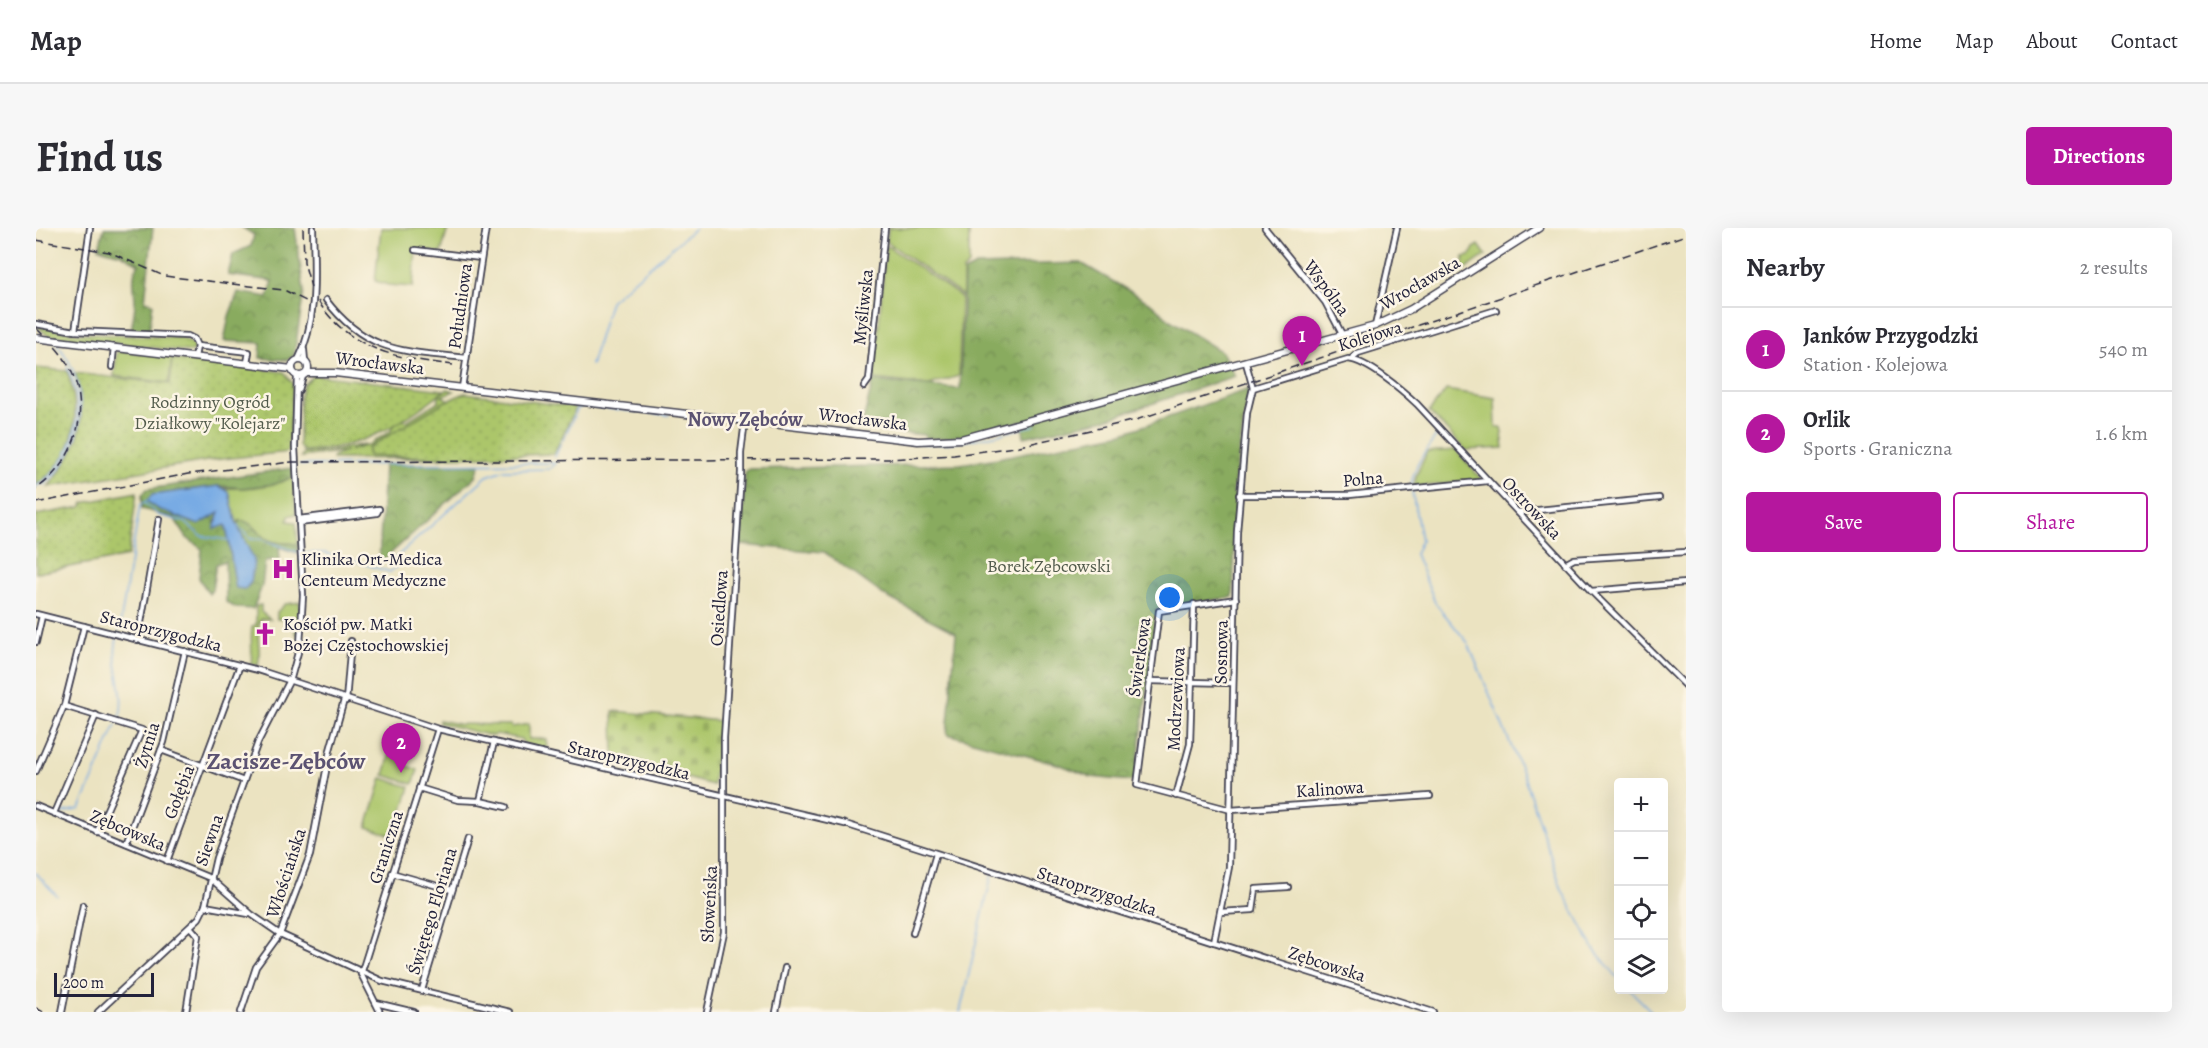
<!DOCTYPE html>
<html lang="en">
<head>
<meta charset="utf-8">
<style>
  :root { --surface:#fff; --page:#f7f7f7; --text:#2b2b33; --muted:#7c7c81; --line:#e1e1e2; --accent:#b5179e }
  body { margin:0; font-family:Alegreya,serif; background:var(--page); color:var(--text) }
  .controls { position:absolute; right:18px; bottom:18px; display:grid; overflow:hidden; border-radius:6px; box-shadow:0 6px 24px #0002 }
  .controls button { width:54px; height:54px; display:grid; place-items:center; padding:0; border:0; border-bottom:2px solid var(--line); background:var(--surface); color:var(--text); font:30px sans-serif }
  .scale { position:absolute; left:18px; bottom:15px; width:100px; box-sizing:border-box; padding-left:6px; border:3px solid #22223b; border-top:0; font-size:16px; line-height:21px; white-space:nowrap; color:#22223b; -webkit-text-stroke:4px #fcf5e5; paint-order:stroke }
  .you { position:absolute; left:1134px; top:370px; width:21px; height:21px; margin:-15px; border:4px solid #fff; border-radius:50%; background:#1a73e8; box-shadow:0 0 0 9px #1a73e833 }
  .badge { display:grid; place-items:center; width:39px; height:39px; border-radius:50%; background:var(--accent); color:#fff; font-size:20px; font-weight:700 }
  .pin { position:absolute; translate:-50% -50px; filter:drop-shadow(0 2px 3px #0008) }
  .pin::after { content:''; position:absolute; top:32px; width:21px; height:18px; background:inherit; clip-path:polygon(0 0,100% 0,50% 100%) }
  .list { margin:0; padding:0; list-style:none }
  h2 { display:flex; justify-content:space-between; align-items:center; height:78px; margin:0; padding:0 24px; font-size:26px }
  h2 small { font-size:20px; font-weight:400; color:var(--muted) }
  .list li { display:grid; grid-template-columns:39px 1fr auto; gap:18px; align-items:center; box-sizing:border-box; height:84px; padding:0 24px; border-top:2px solid var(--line) }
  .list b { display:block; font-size:22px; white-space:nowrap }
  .list p { margin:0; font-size:20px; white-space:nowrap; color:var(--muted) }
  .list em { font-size:20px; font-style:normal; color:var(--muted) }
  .actions { display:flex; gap:12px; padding:18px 24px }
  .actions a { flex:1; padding:14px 0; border:2px solid var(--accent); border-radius:6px; text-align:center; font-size:21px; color:var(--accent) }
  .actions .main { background:var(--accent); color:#fff }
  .icon { flex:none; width:33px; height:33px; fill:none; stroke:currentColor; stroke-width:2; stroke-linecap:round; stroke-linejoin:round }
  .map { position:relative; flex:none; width:1650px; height:784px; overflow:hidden; border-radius:6px }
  header { display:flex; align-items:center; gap:36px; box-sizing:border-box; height:84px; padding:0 30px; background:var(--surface); border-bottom:2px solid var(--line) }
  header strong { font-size:28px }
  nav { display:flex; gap:33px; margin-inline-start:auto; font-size:21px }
  .intro { display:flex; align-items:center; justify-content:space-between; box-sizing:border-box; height:144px; padding:0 36px }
  h1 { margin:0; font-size:42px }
  .button { padding:15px 27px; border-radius:6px; background:var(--accent); color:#fff; font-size:21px; font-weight:700 }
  main { display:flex; gap:36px; padding:0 36px }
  aside { flex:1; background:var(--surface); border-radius:6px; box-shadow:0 6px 24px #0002 }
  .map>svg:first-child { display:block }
  .grass { fill:#acc66b; stroke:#677453; stroke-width:1.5 }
  .forest { fill:url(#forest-crowns); stroke:#56664d; stroke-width:1.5 }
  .cemetery { fill:url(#cemetery-stones); stroke:#677453; stroke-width:1.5 }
  .garden { fill:url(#garden-dots); stroke:#677453; stroke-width:1.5 }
  .water { fill:#78abe4; stroke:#4d6690; stroke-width:1.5 }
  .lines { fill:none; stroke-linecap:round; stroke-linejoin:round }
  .stream { stroke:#78abe4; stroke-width:1.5 }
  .minor-casing { stroke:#403f4f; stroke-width:8 }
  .major-casing { stroke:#403f4f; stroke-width:9 }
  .minor { stroke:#fff; stroke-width:4.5 }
  .major { stroke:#fff; stroke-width:6 }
  .rail { stroke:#22223b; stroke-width:1.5; stroke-dasharray:9 4.5; stroke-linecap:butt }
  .minor-bridge-casing { stroke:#403f4f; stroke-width:8; stroke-linecap:butt }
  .major-bridge-casing { stroke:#403f4f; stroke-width:9; stroke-linecap:butt }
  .minor-bridge { stroke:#fff; stroke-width:4.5 }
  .major-bridge { stroke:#fff; stroke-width:6 }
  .labels { text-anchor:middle; stroke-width:5; stroke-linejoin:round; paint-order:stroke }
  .street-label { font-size:18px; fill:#22223b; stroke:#fcf5e5 }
  .park-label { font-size:18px; fill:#525b4c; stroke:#fcf5e5 }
  .poi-label { font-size:18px; fill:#22223b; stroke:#fcf5e5; text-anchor:start }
  .neighbourhood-label { font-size:20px; font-weight:bold; fill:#5c5372; stroke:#fcf5e5 }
  .district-label { font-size:24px; font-weight:bold; fill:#5c5372; stroke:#fcf5e5 }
</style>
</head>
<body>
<header>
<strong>Map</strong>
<nav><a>Home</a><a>Map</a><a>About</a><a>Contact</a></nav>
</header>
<div class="intro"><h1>Find us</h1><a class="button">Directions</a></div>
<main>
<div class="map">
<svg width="1650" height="784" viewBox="0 0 1650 784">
  <defs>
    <pattern id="forest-crowns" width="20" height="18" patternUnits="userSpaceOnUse" patternTransform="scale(1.5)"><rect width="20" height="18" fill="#89ab5f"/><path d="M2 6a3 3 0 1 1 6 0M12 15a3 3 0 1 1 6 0" fill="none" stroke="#708b50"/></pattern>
    <pattern id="cemetery-stones" width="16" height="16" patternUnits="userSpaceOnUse" patternTransform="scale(1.5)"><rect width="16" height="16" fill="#acc66b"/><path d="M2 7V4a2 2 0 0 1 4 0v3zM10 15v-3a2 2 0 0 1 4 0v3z" fill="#94aa5e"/></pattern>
    <pattern id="garden-dots" width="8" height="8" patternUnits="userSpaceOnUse" patternTransform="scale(1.5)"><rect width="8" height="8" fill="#acc66b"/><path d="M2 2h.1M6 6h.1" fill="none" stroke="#94aa5e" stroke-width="1.8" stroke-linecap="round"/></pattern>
  </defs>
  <rect width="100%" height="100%" fill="#fcf5e5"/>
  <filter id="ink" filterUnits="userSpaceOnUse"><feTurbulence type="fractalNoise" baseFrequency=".0167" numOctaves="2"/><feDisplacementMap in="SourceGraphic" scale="12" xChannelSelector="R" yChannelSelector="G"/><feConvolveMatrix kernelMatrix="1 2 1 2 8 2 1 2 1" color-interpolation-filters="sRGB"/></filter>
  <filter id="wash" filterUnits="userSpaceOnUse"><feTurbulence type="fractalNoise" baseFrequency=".008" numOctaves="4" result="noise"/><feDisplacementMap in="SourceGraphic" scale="24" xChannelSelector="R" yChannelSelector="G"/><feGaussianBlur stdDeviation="1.35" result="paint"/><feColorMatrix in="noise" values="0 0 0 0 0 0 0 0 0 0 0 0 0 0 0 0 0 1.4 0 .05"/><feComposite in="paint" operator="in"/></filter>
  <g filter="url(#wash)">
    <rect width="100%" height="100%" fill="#ebe3c1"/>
    <g class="grass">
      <polygon points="345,0 424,0 412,0 405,25 380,22 377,59 352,57 339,53"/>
      <polygon points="852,0 933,0 933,37 927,42 927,68 851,14"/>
      <polygon points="850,17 925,69 923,148 893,157 838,151"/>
      <polygon points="1443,17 1450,27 1426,44 1428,29 1434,28 1438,20"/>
      <polygon points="1,98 40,105 145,110 160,118 155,124 11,107"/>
      <polygon points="81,123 136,128 133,155 78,148"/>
      <polygon points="411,161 418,163 406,168 414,172 332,220 333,228 409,230 296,231 297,228 310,223 265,229 267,225 295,223 329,216 313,223 332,217 355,203 355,200 365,192 371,193 403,173 403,167"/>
      <polygon points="1410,162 1459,170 1460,199 1465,199 1468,220 1430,222 1393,184"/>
      <polygon points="1420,222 1446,252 1378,259 1380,248 1391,224"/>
      <path d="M257,249l3,37 -7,2 -1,5 8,1 2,22c-11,-1 -25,0 -34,-7 -9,-6 -13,-14 -24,-17l-3,5 -8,-33 -5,-4c23,1 47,-1 69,-11z"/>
      <polygon points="264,374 263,406 262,407 259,405 260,392 241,391 241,384 249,376"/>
      <path d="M225,377v7l9,7h-9c-7,15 1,28 -3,46l-7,-1c2,-14 -1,-25 1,-37l4,-2v-19z"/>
      <polygon points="403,492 422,496 475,497 476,499 493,496 493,511 510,511 511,518 509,521 488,516 485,511 461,506 456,508 403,495"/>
      <polygon points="355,523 371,528 368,537 382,542 377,556 348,547"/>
      <polygon points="346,550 374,559 359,608 331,599"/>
    </g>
    <g class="forest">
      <path d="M68,0h49l-8,73 8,2 -4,30 -18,-1c1,-10 4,-20 4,-30 0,-12 -5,-28 4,-38l-18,-10 -22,-6z"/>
      <polygon points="207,0 259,0 268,63 258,128 251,132 224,130 225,115 188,113 193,88 202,64 232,69 237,53 192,47 197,26 215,18 218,7"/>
      <path d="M1045,35l71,41 18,16 52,32 13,24 -129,43 -82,18 -2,-16c-32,9 -64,18 -97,18v-4l-64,-6 12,-48 87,8 4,-117 12,-6z"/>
      <polygon points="1213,161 1197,264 1200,268 1197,369 1121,381 1100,550 1095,553 1055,549 1025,537 911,506 920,405 849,368 788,324 705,317 709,244 713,241 924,236 962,230 1087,205"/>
      <polygon points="348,236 444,236 440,248 343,336"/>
      <path d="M256,240l1,9 -18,7 -33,4 -23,-2 -33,4 -11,23 18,10 13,-2 14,-9 -6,11 12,2 10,63 15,-6c5,-24 -5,-35 -14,-57l3,-5c11,1 16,11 24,17 9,7 23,6 34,7v9l-19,-6 1,12 -15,2 -3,25 -9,23 -17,-1 -10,-6 -1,-41 -9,3 -4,26 -3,4 -10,-16 3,-29 -15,-11 -13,-20 -32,-9v-14l5,-6z"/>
    </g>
    <polygon class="cemetery" points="577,483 684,493 677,557 643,548 638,540 618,542 597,538 596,530 578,530"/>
    <g class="garden">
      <path d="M136,131l112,13 9,12 -5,68 -75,8 -165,27c32,-39 41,-65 27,-114l95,11z"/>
      <path d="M0,140l31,3c15,43 10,87 -31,114z"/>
      <path d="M278,147l130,15c-42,35 -86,60 -141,61l-4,-5 1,-49 3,-12z"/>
      <polygon points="429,165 540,179 518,226 417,229 332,228 332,220 408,174"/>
      <polygon points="101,264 92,328 0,345 0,287 46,279 47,275"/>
    </g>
    <polygon class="water" points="183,258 193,264 201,297 218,332 215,354 209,361 200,360 190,297 178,301 184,284 163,297 122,281 111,273 116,267"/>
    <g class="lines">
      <g class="stream">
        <polyline points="555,137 574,73 659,0"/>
        <polyline points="528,175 541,177 543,180 548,178 633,187"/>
        <polyline points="658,190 663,191"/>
        <polyline points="527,212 542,180"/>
        <path d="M856,213c54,8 92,-3 143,-16"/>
        <polyline points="519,229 525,214"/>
        <polyline points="264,237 519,235"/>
        <path d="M8,257c42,-36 49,-97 13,-141"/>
        <path d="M0,259c40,-29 52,-76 31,-120"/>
        <path d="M1375,259c2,-20 15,-37 27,-53"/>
        <polyline points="1376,263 1385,312 1379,326 1400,376 1432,415 1487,546 1526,662 1558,721 1582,750"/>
        <polyline points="109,275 122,287 149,294 165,308 192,312"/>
        <polyline points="201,297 215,311 225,311 261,324"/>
        <polyline points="269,325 289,325 311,332"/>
        <polyline points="319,333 354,344 360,339 357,332 451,248 468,242 513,241 519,236"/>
        <polyline points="349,333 360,339 367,333"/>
        <polyline points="83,403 104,277 111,273"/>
        <path d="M81,411c-7,28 11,52 2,80"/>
        <polyline points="24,585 44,581 80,497"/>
        <polyline points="0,645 21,668"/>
        <polyline points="1594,762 1616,784"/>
        <polyline points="924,784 956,646"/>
      </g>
    </g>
  </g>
  <g filter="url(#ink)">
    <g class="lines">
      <g class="minor-casing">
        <g id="minor">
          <polyline points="1229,0 1289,74 1307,108"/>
          <polyline points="379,22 445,30"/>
          <path d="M290,72c41,54 79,51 140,58"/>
          <polyline points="0,96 39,103 152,108 158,111 161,118"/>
          <polyline points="1339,98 1361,0"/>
          <polyline points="39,103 54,0"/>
          <polyline points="268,122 269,133"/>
          <polyline points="159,129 161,118 213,124 211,135"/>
          <polyline points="1315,131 1322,125 1460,82"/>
          <path d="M262,132c20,-39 16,-89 15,-132"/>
          <polyline points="76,139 78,119"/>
          <polyline points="828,159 833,152 849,0"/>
          <polyline points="426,160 450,0"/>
          <path d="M1217,160l95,-29c20,2 54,31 69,45l174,187 95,95"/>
          <polyline points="263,162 267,148"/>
          <polyline points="705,225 709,193"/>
          <polyline points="1203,267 1313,267 1452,253"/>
          <polyline points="1482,284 1623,270"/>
          <polyline points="263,291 343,281 341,285 263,295"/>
          <polyline points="1529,336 1538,331 1650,324"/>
          <polyline points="1555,363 1650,355"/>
          <polyline points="1200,371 1123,383 1101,557 1195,582 1394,568"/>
          <polyline points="0,386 222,442 402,501 809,596 1397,784"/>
          <polyline points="102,412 123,291"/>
          <polyline points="0,414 6,388"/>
          <polyline points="1113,453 1195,455"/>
          <polyline points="310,473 315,413"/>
          <polyline points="28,478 106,502 61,604"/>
          <polyline points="125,522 208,553"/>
          <polyline points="0,543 28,478 48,398"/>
          <polyline points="383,560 422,572 444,573 458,514"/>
          <polyline points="1140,568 1154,516 1158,376"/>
          <polyline points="444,573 470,579"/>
          <polyline points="0,578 174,650 215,686 244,706 346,753 474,784"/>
          <polyline points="18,585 60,487"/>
          <polyline points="90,615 128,514 149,423"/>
          <polyline points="131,633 204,437"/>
          <polyline points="356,645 416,662"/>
          <polyline points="169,678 213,686"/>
          <polyline points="1185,684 1217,682 1220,661 1252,659"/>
          <polyline points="877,705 900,626"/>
          <polyline points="1178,714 1193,639 1201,304 1211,185 1217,160 1210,135"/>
          <polyline points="325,746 402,501"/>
          <polyline points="325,746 344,784"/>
          <polyline points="386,762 432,611"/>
          <polyline points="340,775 378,784"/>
          <polyline points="26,784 47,677"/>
          <polyline points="62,784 163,690 169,678 180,630 222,514 255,450 264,417 267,367 259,219 261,148"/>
          <polyline points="150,784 162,708 155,700"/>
          <polyline points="205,784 220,739 244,706 274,627 294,522 308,472"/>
          <polyline points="671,784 688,704 688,510 705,245"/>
          <polyline points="740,784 749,740"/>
        </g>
      </g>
      <g class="major-casing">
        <g id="major">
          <polyline points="22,113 256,141"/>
          <circle cx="264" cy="140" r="8"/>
          <polyline points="271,145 299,145 882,213 925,211 1339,98 1375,81 1503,0"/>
        </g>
      </g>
      <use href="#minor" class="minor"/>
      <use href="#major" class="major"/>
      <g class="rail">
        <polyline points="267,0 268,34 275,59"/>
        <polyline points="0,12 73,24 128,48 248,62 274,75"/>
        <path d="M282,73c33,51 80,57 135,64"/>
        <path d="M0,100c11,11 23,21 31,35 26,43 10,98 -31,126"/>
        <polyline points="0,275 152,246 256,234 854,231 918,227 979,219 1100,192 1650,7"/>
        <polyline points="0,780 7,784"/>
      </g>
      <g class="minor-bridge-casing">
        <polyline id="minor-bridge" points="705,225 705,245"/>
      </g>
      <g class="major-bridge-casing">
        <polyline id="major-bridge" points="0,110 22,113"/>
      </g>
      <use href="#minor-bridge" class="minor-bridge"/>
      <use href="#major-bridge" class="major-bridge"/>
    </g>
  </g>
  <defs>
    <g id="hospital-bare" transform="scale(1.8)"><path d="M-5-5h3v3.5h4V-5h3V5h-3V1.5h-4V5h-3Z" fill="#b5179e" stroke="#fcf5e5" stroke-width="2.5" paint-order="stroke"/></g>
    <g id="church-bare" transform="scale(1.8)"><path d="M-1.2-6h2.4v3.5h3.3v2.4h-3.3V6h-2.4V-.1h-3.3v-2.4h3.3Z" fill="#b5179e" stroke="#fcf5e5" stroke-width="2.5" paint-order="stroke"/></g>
  </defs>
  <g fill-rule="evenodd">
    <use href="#hospital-bare" x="247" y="341"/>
    <use href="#church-bare" x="229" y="406"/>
  </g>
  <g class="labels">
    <g class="street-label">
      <text transform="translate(1384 55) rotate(-30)" y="6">Wrocławska</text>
      <text transform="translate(1291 60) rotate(54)" y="6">Wspólna</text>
      <text transform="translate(424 78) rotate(-82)" y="6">Południowa</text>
      <text transform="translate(827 79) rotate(-84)" y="6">Myśliwska</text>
      <text transform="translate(1334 108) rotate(-17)" y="6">Kolejowa</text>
      <text transform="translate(344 135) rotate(7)" y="6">Wrocławska</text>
      <text transform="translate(827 191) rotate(7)" y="6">Wrocławska</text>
      <text transform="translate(1327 251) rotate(-5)" y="6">Polna</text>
      <text transform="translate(1496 280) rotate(47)" y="6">Ostrowska</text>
      <text transform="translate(683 380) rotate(-86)" y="6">Osiedlowa</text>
      <text transform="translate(125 403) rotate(14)" y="6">Staroprzygodzka</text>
      <text transform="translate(1185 424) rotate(-89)" y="6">Sosnowa</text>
      <text transform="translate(1103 429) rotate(-82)" y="6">Świerkowa</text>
      <text transform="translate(1140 471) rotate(-87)" y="6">Modrzewiowa</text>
      <text transform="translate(111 517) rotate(-73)" y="6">Żytnia</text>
      <text transform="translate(593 532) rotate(13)" y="6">Staroprzygodzka</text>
      <text transform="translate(1294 561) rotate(-4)" y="6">Kalinowa</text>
      <text transform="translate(143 564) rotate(-69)" y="6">Gołębia</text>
      <text transform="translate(92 602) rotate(23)" y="6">Zębcowska</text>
      <text transform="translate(173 612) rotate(-71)" y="6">Siewna</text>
      <text transform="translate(350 619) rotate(-72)" y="6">Graniczna</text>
      <text transform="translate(250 645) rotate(-72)" y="6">Włościańska</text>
      <text transform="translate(1061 663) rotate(18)" y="6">Staroprzygodzka</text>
      <text transform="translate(673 676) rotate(-87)" y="6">Słoweńska</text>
      <text transform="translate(396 683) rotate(-73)" y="6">Świętego Floriana</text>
      <text transform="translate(1291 736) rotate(18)" y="6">Zębcowska</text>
    </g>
    <g class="park-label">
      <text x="174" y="180">Rodzinny Ogród<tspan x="174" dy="21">Działkowy "Kolejarz"</tspan></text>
      <text x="1013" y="344">Borek Zębcowski</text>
    </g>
    <g class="poi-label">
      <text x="265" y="337">Klinika Ort-Medica<tspan x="265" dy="21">Centeum Medyczne</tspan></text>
      <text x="247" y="402">Kościół pw. Matki<tspan x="247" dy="21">Bożej Częstochowskiej</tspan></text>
    </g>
    <g class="neighbourhood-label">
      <text x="709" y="198">Nowy Zębców</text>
    </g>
    <g class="district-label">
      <text x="250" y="541">Zacisze-Zębców</text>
    </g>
  </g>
</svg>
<div class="controls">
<button>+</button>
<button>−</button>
<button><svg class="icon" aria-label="locate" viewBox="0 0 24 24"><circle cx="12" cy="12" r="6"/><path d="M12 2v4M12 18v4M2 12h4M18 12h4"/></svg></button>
<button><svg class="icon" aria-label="layers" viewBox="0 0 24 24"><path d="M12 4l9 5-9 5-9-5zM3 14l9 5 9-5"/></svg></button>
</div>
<div class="scale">200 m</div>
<div class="you"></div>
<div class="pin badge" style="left:1266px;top:138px">1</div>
<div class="pin badge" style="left:365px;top:545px">2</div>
</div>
<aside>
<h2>Nearby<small>2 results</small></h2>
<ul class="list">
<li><span class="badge">1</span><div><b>Janków Przygodzki</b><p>Station · Kolejowa</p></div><em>540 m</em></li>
<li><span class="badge">2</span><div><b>Orlik</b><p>Sports · Graniczna</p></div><em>1.6 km</em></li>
</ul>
<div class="actions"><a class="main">Save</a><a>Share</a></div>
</aside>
</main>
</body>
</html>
